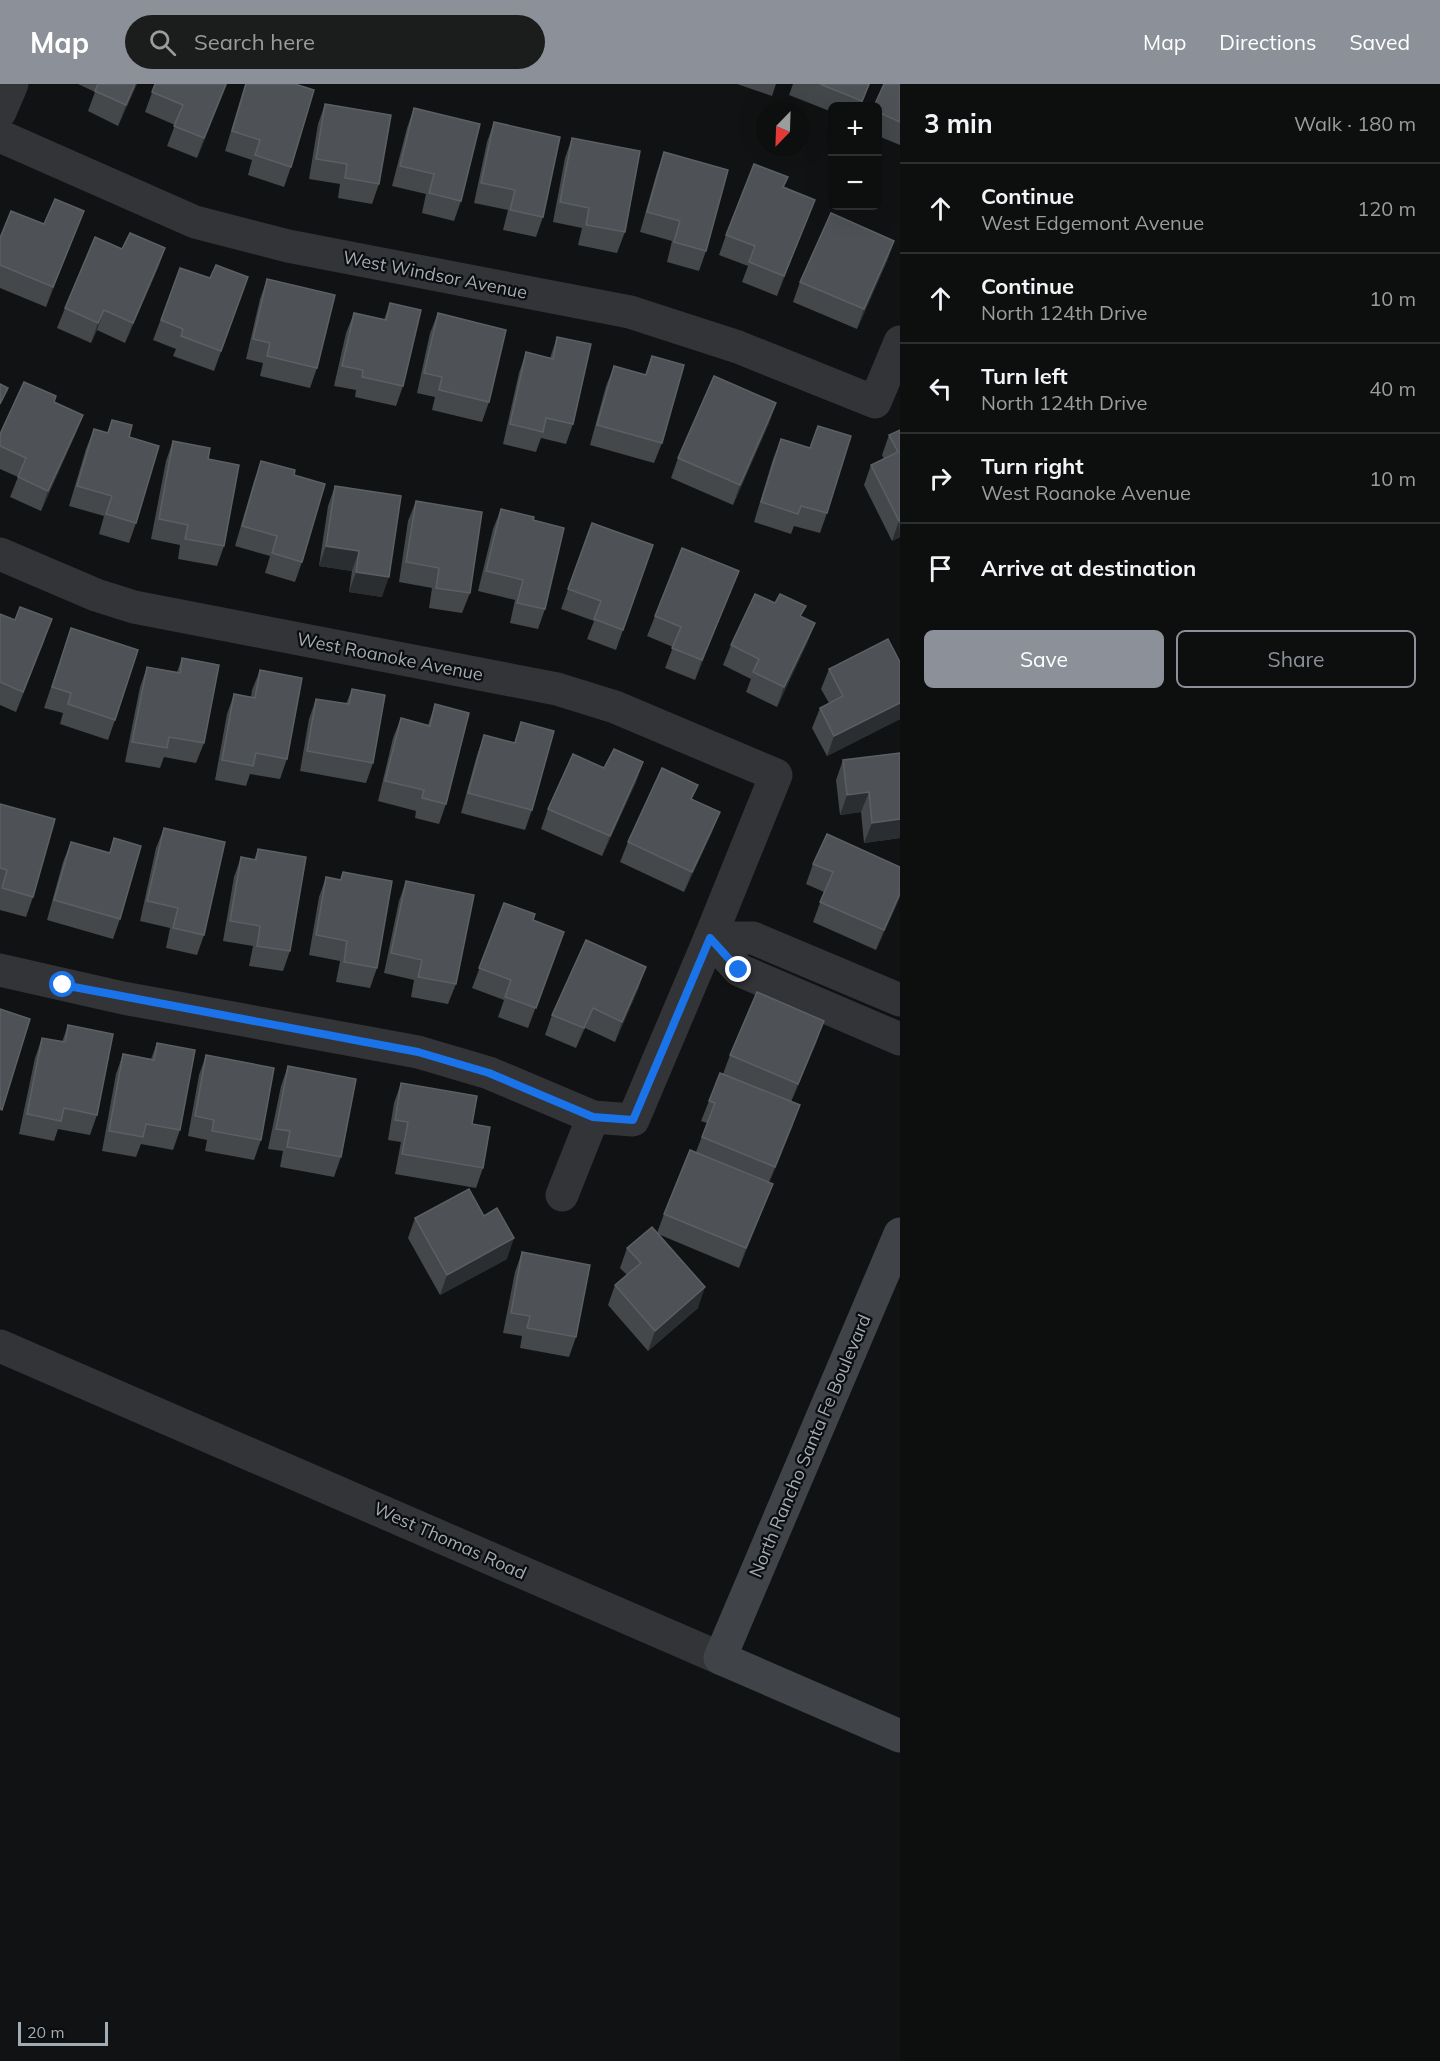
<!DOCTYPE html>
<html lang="en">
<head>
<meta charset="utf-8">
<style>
  :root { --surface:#0d0e0e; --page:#1b1c1c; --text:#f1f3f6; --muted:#9a9c9e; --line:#2d2e2e; --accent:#8c9099 }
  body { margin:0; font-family:Mulish,sans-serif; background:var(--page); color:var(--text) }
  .controls { position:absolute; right:18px; top:18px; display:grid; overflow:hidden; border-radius:9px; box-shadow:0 6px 24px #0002 }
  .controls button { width:54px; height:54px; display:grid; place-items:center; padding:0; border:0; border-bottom:2px solid var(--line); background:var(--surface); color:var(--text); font:30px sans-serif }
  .compass { position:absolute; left:756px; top:18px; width:54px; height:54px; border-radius:50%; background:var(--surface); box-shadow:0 6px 24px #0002; rotate:203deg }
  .scale { position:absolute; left:18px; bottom:15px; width:90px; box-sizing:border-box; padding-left:6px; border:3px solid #a2acb4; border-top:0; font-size:16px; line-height:21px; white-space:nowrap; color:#a2acb4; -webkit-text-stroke:4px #0c0d0e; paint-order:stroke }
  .stop { position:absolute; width:18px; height:18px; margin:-14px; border:4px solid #1a73e8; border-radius:50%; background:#fff }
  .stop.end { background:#1a73e8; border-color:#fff; box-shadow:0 2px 6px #0008 }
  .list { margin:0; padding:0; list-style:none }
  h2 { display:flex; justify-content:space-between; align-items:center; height:78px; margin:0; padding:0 24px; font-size:26px }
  h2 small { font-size:20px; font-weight:400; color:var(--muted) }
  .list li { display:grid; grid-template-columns:39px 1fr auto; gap:18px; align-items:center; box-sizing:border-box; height:90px; padding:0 24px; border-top:2px solid var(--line) }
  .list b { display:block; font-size:22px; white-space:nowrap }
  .list p { margin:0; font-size:20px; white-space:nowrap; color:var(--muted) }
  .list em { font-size:20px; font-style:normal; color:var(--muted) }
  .actions { display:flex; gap:12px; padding:18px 24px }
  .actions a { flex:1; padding:14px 0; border:2px solid var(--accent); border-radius:9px; text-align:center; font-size:21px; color:var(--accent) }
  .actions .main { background:var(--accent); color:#fff }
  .icon { flex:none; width:33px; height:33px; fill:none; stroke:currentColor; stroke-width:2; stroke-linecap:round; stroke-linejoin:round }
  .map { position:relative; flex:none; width:900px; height:1977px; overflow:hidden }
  header { display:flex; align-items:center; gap:36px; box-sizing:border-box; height:84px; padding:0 30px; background:var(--accent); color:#fff }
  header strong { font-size:28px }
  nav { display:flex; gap:33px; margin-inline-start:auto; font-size:21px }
  .search { width:420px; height:54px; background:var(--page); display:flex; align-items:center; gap:15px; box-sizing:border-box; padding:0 21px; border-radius:33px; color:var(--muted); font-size:22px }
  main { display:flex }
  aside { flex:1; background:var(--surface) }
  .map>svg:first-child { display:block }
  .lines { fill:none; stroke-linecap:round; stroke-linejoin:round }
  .street { stroke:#323438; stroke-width:33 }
  .secondary { stroke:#404448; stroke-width:33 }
  .wall { fill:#44484b }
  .shaded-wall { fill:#2b2e30 }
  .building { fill:#4e5256; stroke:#5b6065; stroke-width:1.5 }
  .route { stroke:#1a73e8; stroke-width:8 }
  .labels { text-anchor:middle; stroke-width:4.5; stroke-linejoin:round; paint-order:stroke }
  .street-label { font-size:18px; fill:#a2acb4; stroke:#0c0d0e }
</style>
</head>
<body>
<header>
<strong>Map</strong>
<div class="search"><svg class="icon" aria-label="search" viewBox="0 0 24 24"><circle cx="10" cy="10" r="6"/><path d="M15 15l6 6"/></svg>Search here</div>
<nav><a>Map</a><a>Directions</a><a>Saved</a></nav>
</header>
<main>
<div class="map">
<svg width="900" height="1977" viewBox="0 0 900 1977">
  <rect width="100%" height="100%" fill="#111213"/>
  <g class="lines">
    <g class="street">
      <polyline points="0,28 12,0"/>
      <polyline points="0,52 195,138 288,162 630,228 738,263 875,318 900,258"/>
      <polyline points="0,470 96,511 134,523 557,605 615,623 776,691 710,854 633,1036 593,1033 562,1111"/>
      <polyline points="710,854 739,886 900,955"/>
      <polyline points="710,854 753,854 900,916"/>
      <polyline points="0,886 123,914 418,968 489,989 593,1033"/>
      <polyline points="0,1262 720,1574"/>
    </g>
    <polyline class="secondary" points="900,1150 720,1574 900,1652"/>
  </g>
  <g class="wall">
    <polygon points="78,0 137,0 118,42 88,27 95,8"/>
    <polygon points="155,0 227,0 197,74 167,62 175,41 145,28"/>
    <polygon points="245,0 295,0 291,83 284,103 248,91 252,76 225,67"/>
    <polygon points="737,0 776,0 772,12"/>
    <polygon points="793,0 870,0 861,22 832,22 832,28 789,11"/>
    <polygon points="900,0 900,61 878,52 878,22"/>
    <polygon points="325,20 379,100 372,120 338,114 340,100 309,95 318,40"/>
    <polygon points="414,24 461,117 454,137 422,129 426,110 392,102 407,44"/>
    <polygon points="494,38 543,133 536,153 503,146 508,126 474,119 487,58"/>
    <polygon points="572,54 625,148 617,169 578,161 582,144 553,138 565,74"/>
    <polygon points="664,68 706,167 699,187 667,178 672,157 640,148 657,88"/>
    <polygon points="788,93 784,103 807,136 777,212 742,198 748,182 719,171 726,151"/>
    <polygon points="44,140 76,147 46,223 0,204 0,154"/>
    <polygon points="894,157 887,177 857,245 793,218 800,198"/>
    <polygon points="165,164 158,184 125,259 97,246 91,259 57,244 65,224 122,165"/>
    <polygon points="180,184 210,194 248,193 214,287 173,272 176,265 153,256"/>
    <polygon points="267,195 317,284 310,304 260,292 263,279 246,275 260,215"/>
    <polygon points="390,219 403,302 396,322 355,313 356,306 334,302 346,249 354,229 384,236"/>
    <polygon points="438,229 489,318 482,338 432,326 435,313 417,309 430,249"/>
    <polygon points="557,253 573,340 566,360 541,354 536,368 503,360 519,289 526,268 550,274"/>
    <polygon points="652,272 662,359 654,379 590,361 606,302 614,282 645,291"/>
    <polygon points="54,318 83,331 75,351 41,427 10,413 18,393 0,385 0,350"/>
    <polygon points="776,319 769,339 733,421 671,394 678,374"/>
    <polygon points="112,336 129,353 136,439 129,459 99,450 104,432 69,422 86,365 94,345 107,349"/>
    <polygon points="818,342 827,429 820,449 794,442 791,450 754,438 773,375 781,355 810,364"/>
    <polygon points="900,346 900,453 892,457 864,401 871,381 884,375 882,371 889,351"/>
    <polygon points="173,357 208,375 224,462 217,482 178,475 180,461 151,455 166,377"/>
    <polygon points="261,377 294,391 302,478 295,498 265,489 270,472 235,462 254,397"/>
    <polygon points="335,402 382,513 349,508 352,487 319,482 328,422"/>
    <polygon points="416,417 470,509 462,529 429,524 432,504 399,498 408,437"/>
    <polygon points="501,425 533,436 545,525 538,545 510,539 515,516 478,507 493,445"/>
    <polygon points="592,439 653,461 616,566 587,555 594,537 561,525"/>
    <polygon points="731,507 695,596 665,584 673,563 647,552 655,532"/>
    <polygon points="0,530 45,555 16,628 0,621"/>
    <polygon points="802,533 815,539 807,559 777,623 746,608 751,595 723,581 731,561"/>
    <polygon points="71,544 115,636 108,656 60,640 63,629 44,624"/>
    <polygon points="182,574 204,659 196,679 164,673 160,684 125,678 140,603 147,583 177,588"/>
    <polygon points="900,578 900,635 827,672 812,644 820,624 829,619 821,605 829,585"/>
    <polygon points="260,586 287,675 280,695 250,690 246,702 215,696 227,630 234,610 251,613 252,606"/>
    <polygon points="352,605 373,679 366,699 300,687 309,635 316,615 346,620"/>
    <polygon points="435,620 446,720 439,740 415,734 416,727 378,717 393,654 401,634 428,641"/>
    <polygon points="521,638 532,726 525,746 461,729 477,671 484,651 514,659"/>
    <polygon points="900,669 900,754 864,759 861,728 840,731 836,696 843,676"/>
    <polygon points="643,678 636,698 602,772 541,745 548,725 604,684"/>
    <polygon points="692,716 720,728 712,748 684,808 620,778 628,758"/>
    <polygon points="0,720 33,813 26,833 0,826"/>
    <polygon points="164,744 204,851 197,871 166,864 170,844 140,837 156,764"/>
    <polygon points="114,754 120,835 113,855 47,836 63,778 71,758 109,769"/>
    <polygon points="258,765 290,867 283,887 249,882 253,862 223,857 234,793 241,773 254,776"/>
    <polygon points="813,780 900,813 876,866 813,838 824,808 806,800"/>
    <polygon points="343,788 377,884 370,904 336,898 340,877 309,871 319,813 326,793 340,796"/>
    <polygon points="406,797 456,900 448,920 411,913 414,896 384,889 399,817"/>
    <polygon points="504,819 533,836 564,848 528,944 498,933 504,916 472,904"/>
    <polygon points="639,903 615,958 585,944 576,964 545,951 552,931"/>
    <polygon points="68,941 97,1031 90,1051 58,1045 54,1057 19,1050 35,974 42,954 62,958"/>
    <polygon points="817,957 791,1018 793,1041 769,1098 765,1120 739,1184 658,1150 698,1224 648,1267 608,1221 615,1201 627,1191 620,1184 627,1164 657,1149 664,1130 696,1068 707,1039 701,1037 709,1017 723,990 730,971"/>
    <polygon points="157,959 180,1046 173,1066 141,1060 136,1073 102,1067 116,990 123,970 151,975"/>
    <polygon points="206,971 261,1056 254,1076 205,1067 207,1056 188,1052 199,991"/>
    <polygon points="288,982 341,1073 334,1093 280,1083 283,1067 268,1065 281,1002"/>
    <polygon points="401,999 472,1040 483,1084 476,1104 395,1090 401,1058 388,1056 394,1019"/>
    <polygon points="415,1134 507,1175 440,1211 408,1154"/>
    <polygon points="522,1168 576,1253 569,1273 520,1264 522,1252 503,1249 515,1188"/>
  </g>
  <g class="shaded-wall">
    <polygon points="135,0 137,0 118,42 126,21"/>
    <polygon points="226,0 227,0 197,74 204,54"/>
    <polygon points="815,116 807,136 777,212 784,192"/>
    <polygon points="84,127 76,147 46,223 53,203"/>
    <polygon points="894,157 887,177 857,245 864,225"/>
    <polygon points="165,164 158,184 125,259 133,239"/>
    <polygon points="104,226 97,246 91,259 98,239"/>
    <polygon points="776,319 769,339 733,421 740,401"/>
    <polygon points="83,331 75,351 41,427 48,407"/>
    <polygon points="899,437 900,453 892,457"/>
    <polygon points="326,462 359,467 352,487 319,482"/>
    <polygon points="739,487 731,507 695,596 702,576"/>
    <polygon points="356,488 389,493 382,513 349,508"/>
    <polygon points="815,539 807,559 777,623 784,603"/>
    <polygon points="900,619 900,635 827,672 834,652"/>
    <polygon points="643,678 636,698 602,772 610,752"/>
    <polygon points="869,708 861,728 840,731 847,711"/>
    <polygon points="720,728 712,748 684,808 692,788"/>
    <polygon points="900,735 900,754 864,759 872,739"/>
    <polygon points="900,809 900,813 876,866 884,846"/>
    <polygon points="646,883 639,903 615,958 622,938"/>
    <polygon points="593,924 585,944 576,964 584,944"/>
    <polygon points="824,937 817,957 790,1020 798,1000"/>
    <polygon points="800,1021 793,1041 768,1103 775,1083"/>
    <polygon points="773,1100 765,1120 739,1184 746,1164"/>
    <polygon points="514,1154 507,1175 440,1211 447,1191"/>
    <polygon points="705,1203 698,1224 648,1267 655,1247"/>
  </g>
  <g class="building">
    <polygon points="98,0 135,0 126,21 95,7"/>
    <polygon points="155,0 226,0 204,54 174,42 183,21 152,8"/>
    <polygon points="246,0 295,0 314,6 291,83 255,71 260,56 232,47"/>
    <polygon points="820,0 869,0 862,17"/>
    <polygon points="884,0 900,0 900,38 878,28 878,22 874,22"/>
    <polygon points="325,20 391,31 379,100 345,94 347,80 316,75"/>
    <polygon points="414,24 480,40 461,117 429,109 434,90 400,82"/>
    <polygon points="494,38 560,53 543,133 510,126 515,106 481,99"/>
    <polygon points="572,54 640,67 625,148 586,141 589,124 560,118"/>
    <polygon points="664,68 728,86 706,167 674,158 680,137 647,128"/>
    <polygon points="754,80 788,93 783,103 815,116 784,192 749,178 755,162 726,151"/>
    <polygon points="55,115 84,127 53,203 0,181 0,154 11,127 44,140"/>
    <polygon points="831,129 894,157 864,225 800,198"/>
    <polygon points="130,149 165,164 133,239 104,226 98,239 65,224 95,153 122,165"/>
    <polygon points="216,181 248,193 221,267 181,252 183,245 161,236 180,184 210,194"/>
    <polygon points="267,195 335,211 317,284 267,272 270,259 253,255"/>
    <polygon points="390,219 421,226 403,302 362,293 363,286 342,282 354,229 386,236"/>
    <polygon points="438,229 506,246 489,318 439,306 442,293 424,289"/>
    <polygon points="557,253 591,260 573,340 546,334 543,348 510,340 526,268 553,275"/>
    <polygon points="652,272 684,281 662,359 597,341 614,282 646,291"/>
    <polygon points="714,292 776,319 740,401 678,374"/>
    <polygon points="24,298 56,312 54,318 83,331 48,407 18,393 26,374 0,362 0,350"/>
    <polygon points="0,300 8,304 0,320"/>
    <polygon points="112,336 132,341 129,353 159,362 136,439 106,430 112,412 77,402 94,345 108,349"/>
    <polygon points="818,342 851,352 827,429 801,422 798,430 761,418 781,355 810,364"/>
    <polygon points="900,346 900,437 899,437 871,381 898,368 889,351"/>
    <polygon points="173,357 210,364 208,375 239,381 224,462 185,455 188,441 159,435"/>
    <polygon points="261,377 295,386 294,391 325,400 302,478 272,469 277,452 242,442"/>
    <polygon points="335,402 401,412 389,493 356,488 359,467 326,462"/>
    <polygon points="416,417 482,428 470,509 436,504 439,484 406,478"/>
    <polygon points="501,425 534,433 533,436 564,444 545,525 517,519 523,496 486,487"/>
    <polygon points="592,439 653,461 623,546 594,535 601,517 568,505"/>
    <polygon points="682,464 739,487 702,576 672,564 681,543 655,532"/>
    <polygon points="755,510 775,519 780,510 806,522 800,532 815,539 784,603 753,588 759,575 731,561"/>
    <polygon points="20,523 52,535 23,608 0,598 0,530 15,536"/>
    <polygon points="71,544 138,566 115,636 68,620 71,609 52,603"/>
    <polygon points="888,555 900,578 900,619 834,652 820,624 843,612 829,585"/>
    <polygon points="182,574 219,581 204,659 169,653 167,664 132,658 147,583 180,589"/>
    <polygon points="260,586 302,594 287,675 256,669 253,682 222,676 234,610 255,614"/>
    <polygon points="352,605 385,611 373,679 307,667 316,615 349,620"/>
    <polygon points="435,620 469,629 446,720 422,714 424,706 385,697 401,634 430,642"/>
    <polygon points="521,638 554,647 532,726 468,709 484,651 515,659"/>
    <polygon points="614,665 643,678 610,752 548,725 573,670 604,684"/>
    <polygon points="900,669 900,735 872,739 869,708 847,711 843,676"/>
    <polygon points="662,684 698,701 691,715 720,728 692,788 628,758"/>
    <polygon points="0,720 55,735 33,813 2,804 7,786 0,784"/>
    <polygon points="164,744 225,758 204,851 173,844 178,824 147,817"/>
    <polygon points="827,750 900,783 900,809 884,846 820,818 833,788 813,780"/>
    <polygon points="114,754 141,762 120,835 54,816 71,758 110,769"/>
    <polygon points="258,765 306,773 290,867 257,862 260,842 230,837 241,773 256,776"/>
    <polygon points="343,788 392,797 377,884 344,878 347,857 316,851 326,793 341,796"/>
    <polygon points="406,797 474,811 456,900 418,893 422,876 391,869"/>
    <polygon points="504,819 535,830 533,836 564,848 536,924 505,913 511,896 479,884"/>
    <polygon points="586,856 646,883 622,938 593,924 584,944 552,931"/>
    <polygon points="757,908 824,937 798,1000 730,971"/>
    <polygon points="0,925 30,935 2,1026 0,1025"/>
    <polygon points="68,941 113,950 97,1031 64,1024 61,1037 27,1030 42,954 65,958"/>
    <polygon points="157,959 195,966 180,1046 146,1040 143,1053 109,1047 123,970 154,976"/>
    <polygon points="206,971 274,984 261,1056 212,1047 214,1036 195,1032"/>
    <polygon points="288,982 356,995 341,1073 287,1063 290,1047 276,1045"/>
    <polygon points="720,989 800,1021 775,1083 702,1053 715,1019 709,1017"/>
    <polygon points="401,999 477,1012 472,1040 490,1043 483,1084 402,1070 408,1038 395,1036"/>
    <polygon points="690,1066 773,1100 746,1164 664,1130"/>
    <polygon points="469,1105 484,1132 497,1124 514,1154 447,1191 415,1134"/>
    <polygon points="652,1143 705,1203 655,1247 615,1201 641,1179 627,1164"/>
    <polygon points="522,1168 590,1181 576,1253 527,1244 530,1232 511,1229"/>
  </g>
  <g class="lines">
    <polyline class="route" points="63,901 418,968 489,989 593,1033 633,1036 710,854 739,886"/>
  </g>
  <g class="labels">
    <g class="street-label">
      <text transform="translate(435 191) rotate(11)" y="6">West Windsor Avenue</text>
      <text transform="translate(390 573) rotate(11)" y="6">West Roanoke Avenue</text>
      <text transform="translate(810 1362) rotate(-67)" y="6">North Rancho Santa Fe Boulevard</text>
      <text transform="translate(450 1457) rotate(24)" y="6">West Thomas Road</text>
    </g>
  </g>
</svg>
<div class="controls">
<button>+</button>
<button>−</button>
</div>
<svg class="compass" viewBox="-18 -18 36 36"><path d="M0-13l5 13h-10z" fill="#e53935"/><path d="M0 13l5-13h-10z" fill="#9a9c9e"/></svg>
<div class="scale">20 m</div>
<div class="stop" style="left:63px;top:901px"></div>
<div class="stop end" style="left:739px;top:886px"></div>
</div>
<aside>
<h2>3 min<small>Walk · 180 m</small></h2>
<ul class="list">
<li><svg class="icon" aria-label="ahead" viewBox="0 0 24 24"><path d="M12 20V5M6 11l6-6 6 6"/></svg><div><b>Continue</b><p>West Edgemont Avenue</p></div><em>120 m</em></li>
<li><svg class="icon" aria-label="ahead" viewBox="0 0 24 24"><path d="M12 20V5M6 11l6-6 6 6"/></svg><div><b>Continue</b><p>North 124th Drive</p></div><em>10 m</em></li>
<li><svg class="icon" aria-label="left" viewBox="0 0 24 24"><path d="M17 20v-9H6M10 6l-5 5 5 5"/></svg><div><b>Turn left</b><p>North 124th Drive</p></div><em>40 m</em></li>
<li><svg class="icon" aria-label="right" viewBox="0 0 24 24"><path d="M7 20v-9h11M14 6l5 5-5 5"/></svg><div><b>Turn right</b><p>West Roanoke Avenue</p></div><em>10 m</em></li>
<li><svg class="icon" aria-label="arrive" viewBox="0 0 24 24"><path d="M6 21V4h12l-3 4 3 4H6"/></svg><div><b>Arrive at destination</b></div></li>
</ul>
<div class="actions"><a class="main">Save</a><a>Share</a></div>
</aside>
</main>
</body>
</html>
